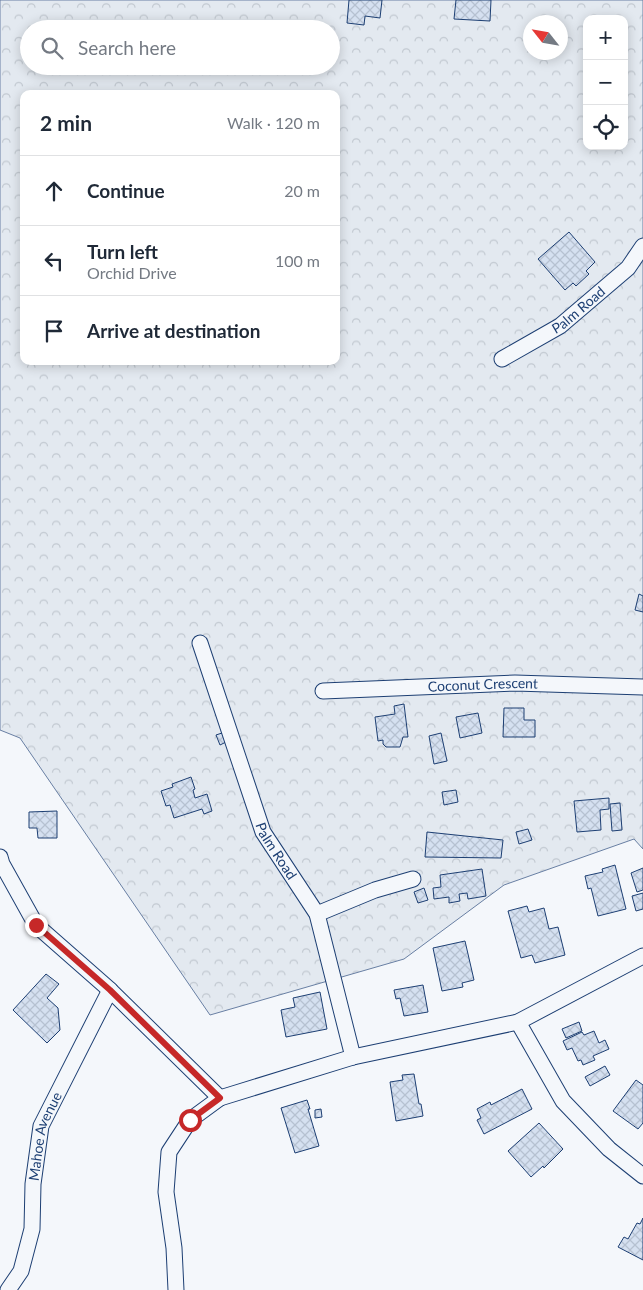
<!DOCTYPE html>
<html lang="en">
<head>
<meta charset="utf-8">
<style>
  :root { --surface:#fff; --page:#f2f2f3; --text:#1f2937; --muted:#747a83; --line:#e0e1e3 }
  body { margin:0; font-family:Lato,sans-serif; background:var(--page); color:var(--text) }
  .controls { position:absolute; right:15px; top:15px; display:grid; overflow:hidden; border-radius:10px; box-shadow:0 2px 12px #0003 }
  .controls button { width:45px; height:45px; display:grid; place-items:center; padding:0; border:0; border-bottom:1px solid var(--line); background:var(--surface); color:var(--text); font:25px sans-serif }
  .compass { position:absolute; left:523px; top:15px; width:45px; height:45px; border-radius:50%; background:var(--surface); box-shadow:0 2px 12px #0003; rotate:301deg }
  .stop { position:absolute; width:15px; height:15px; margin:-11px; border:4px solid #c62828; border-radius:50%; background:#fff }
  .stop.end { background:#c62828; border-color:#fff; box-shadow:0 1px 5px #0008 }
  .list { margin:0; padding:0; list-style:none }
  h2 { display:flex; justify-content:space-between; align-items:center; height:65px; margin:0; padding:0 20px; font-size:21px }
  h2 small { font-size:16px; font-weight:400; color:var(--muted) }
  .list li { display:grid; grid-template-columns:32px 1fr auto; gap:15px; align-items:center; box-sizing:border-box; height:70px; padding:0 20px; border-top:1px solid var(--line) }
  .list b { display:block; font-size:19px; white-space:nowrap }
  .list p { margin:0; font-size:16px; white-space:nowrap; color:var(--muted) }
  .list em { font-size:16px; font-style:normal; color:var(--muted) }
  .icon { flex:none; width:28px; height:28px; fill:none; stroke:currentColor; stroke-width:2; stroke-linecap:round; stroke-linejoin:round }
  .map { position:relative; flex:none; width:643px; height:1290px; overflow:hidden }
  .search { position:absolute; background:var(--surface); box-shadow:0 2px 12px #0003; left:20px; top:20px; width:320px; height:55px; display:flex; align-items:center; gap:12px; box-sizing:border-box; padding:0 18px; border-radius:28px; color:var(--muted); font-size:19px }
  .panel { position:absolute; background:var(--surface); box-shadow:0 2px 12px #0003; left:20px; top:90px; width:320px; height:275px; border-radius:10px }
  .map>svg:first-child { display:block }
  .forest { fill:url(#forest-crowns); stroke:#687fa3; fill-rule:evenodd }
  .building { fill:url(#building-cross-hatch); stroke:#1d3f73 }
  .lines { fill:none; stroke-linecap:round; stroke-linejoin:round }
  .minor-casing { stroke:#1d3f73; stroke-width:17 }
  .minor { stroke:#f4f7fb; stroke-width:15 }
  .route { stroke:#c62828; stroke-width:6 }
  .labels { text-anchor:middle; stroke-width:4; stroke-linejoin:round; paint-order:stroke }
  .street-label { font-size:14px; fill:#1d3f73; stroke:#f4f7fb }
</style>
</head>
<body>
<div class="map">
<svg width="643" height="1290" viewBox="0 0 643 1290">
  <defs>
    <pattern id="forest-crowns" width="20" height="18" patternUnits="userSpaceOnUse" patternTransform="scale(1.25)"><rect width="20" height="18" fill="#e3e9f0"/><path d="M2 6a3 3 0 1 1 6 0M12 15a3 3 0 1 1 6 0" fill="none" stroke="#c2c9d1"/></pattern>
    <pattern id="building-cross-hatch" width="8" height="8" patternUnits="userSpaceOnUse" patternTransform="scale(1.25)"><rect width="8" height="8" fill="#d5e0f0"/><path d="M0 0l8 8M0 8l8-8" fill="none" stroke="#b6c1d1"/></pattern>
  </defs>
  <rect width="100%" height="100%" fill="#f4f7fb"/>
  <path class="forest" d="M0,0h643v849l-9,-10 -130,46 -100,74 -194,56 -190,-277 -20,-8zM587,19h37v127h-37zM530,22h30v30h-30zM29,29h302v37h-302zM24,94h312v267h-312z"/>
  <g class="building">
    <polygon points="349,0 382,0 380,18 365,16 364,25 347,23"/>
    <polygon points="456,0 491,0 490,21 454,19"/>
    <polygon points="569,232 595,262 586,271 589,274 576,286 573,283 565,290 538,259"/>
    <polygon points="639,594 643,596 643,612 635,610"/>
    <polygon points="404,704 408,737 403,737 400,747 386,747 383,744 383,740 378,741 375,717 395,714 394,706"/>
    <polygon points="504,708 524,708 524,720 535,720 535,737 503,737"/>
    <polygon points="478,713 482,733 460,738 456,717"/>
    <polygon points="222,733 226,742 220,745 216,735"/>
    <polygon points="441,733 447,761 434,764 429,736"/>
    <polygon points="191,777 195,789 193,790 195,798 207,794 212,811 204,814 202,809 174,818 170,805 166,806 161,791 173,787 172,784"/>
    <polygon points="456,790 458,802 444,805 442,792"/>
    <polygon points="609,798 609,809 600,810 601,830 577,832 574,801"/>
    <polygon points="620,803 622,830 612,831 610,804"/>
    <polygon points="57,811 57,838 38,838 37,828 29,828 29,812"/>
    <polygon points="528,829 532,840 519,844 516,832"/>
    <polygon points="427,832 503,840 501,858 425,857"/>
    <polygon points="615,865 626,909 598,916 591,888 588,889 585,876 603,872 602,869"/>
    <polygon points="643,868 643,890 637,892 631,873"/>
    <polygon points="482,869 486,896 468,899 467,893 459,894 460,901 449,903 449,897 434,899 433,888 441,887 440,875"/>
    <polygon points="424,888 428,900 418,903 414,892"/>
    <polygon points="643,893 643,909 636,911 632,896"/>
    <polygon points="527,906 529,912 544,908 549,929 558,927 565,955 535,963 532,955 521,958 508,911"/>
    <polygon points="465,941 474,980 462,983 463,987 442,991 433,948"/>
    <polygon points="46,974 59,984 47,998 58,1008 60,1030 47,1043 13,1010"/>
    <polygon points="423,985 428,1012 404,1016 400,998 396,999 394,990"/>
    <polygon points="320,992 327,1029 286,1037 281,1010 295,1007 293,998"/>
    <polygon points="579,1022 582,1031 566,1038 562,1029"/>
    <polygon points="594,1031 599,1043 605,1040 609,1049 593,1056 595,1060 583,1065 581,1060 578,1061 572,1048 567,1050 563,1041 582,1032 584,1035"/>
    <polygon points="605,1066 610,1075 590,1086 585,1077"/>
    <polygon points="414,1074 419,1104 421,1104 423,1116 396,1121 390,1082 403,1080 402,1075"/>
    <polygon points="636,1080 643,1085 643,1123 638,1129 613,1111"/>
    <polygon points="522,1089 532,1109 484,1134 477,1120 481,1118 477,1109 490,1102 491,1105"/>
    <polygon points="307,1100 310,1109 308,1109 319,1146 295,1153 281,1108"/>
    <polygon points="321,1109 322,1117 315,1118 315,1110"/>
    <polygon points="539,1123 563,1149 544,1168 543,1166 531,1177 508,1151"/>
    <polygon points="643,1218 643,1260 618,1247 624,1237 628,1239 637,1223 640,1224"/>
  </g>
  <g class="lines">
    <g class="minor-casing">
      <g id="minor">
        <path id="s1" d="M502,359l58,-33 68,-58 15,-22"/>
        <path id="s2" d="M200,643l63,189 54,82 36,143"/>
        <path id="s3" d="M323,691l192,-8 128,4"/>
        <polyline points="0,857 2,864 36,925 110,990 220,1098"/>
        <polyline points="317,914 375,890 413,879"/>
        <polyline points="518,1022 563,1101 609,1149 643,1176"/>
        <path id="s4" d="M8,1290l13,-19 11,-42 1,-45 8,-58 69,-136"/>
        <polyline points="176,1290 174,1248 166,1192 169,1152 190,1120 220,1098 353,1057 518,1022 643,956"/>
      </g>
    </g>
    <use href="#minor" class="minor"/>
  </g>
  <g class="lines">
    <polyline class="route" points="36,925 110,990 220,1098 190,1120"/>
  </g>
  <g class="labels">
    <g class="street-label">
      <text dy="5" stroke="none"><textPath href="#s1" startOffset="91">Palm Road</textPath></text>
      <text dy="5" stroke="none"><textPath href="#s3" startOffset="160">Coconut Crescent</textPath></text>
      <text dy="5" stroke="none"><textPath href="#s2" startOffset="222">Palm Road</textPath></text>
      <text dy="5" stroke="none"><textPath href="#s4" startOffset="161">Mahoe Avenue</textPath></text>
    </g>
  </g>
</svg>
<div class="controls">
<button>+</button>
<button>−</button>
<button><svg class="icon" aria-label="locate" viewBox="0 0 24 24"><circle cx="12" cy="12" r="6"/><path d="M12 2v4M12 18v4M2 12h4M18 12h4"/></svg></button>
</div>
<svg class="compass" viewBox="-18 -18 36 36"><path d="M0-13l5 13h-10z" fill="#e53935"/><path d="M0 13l5-13h-10z" fill="#747a83"/></svg>
<div class="stop" style="left:190px;top:1120px"></div>
<div class="stop end" style="left:36px;top:925px"></div>
<div class="search"><svg class="icon" aria-label="search" viewBox="0 0 24 24"><circle cx="10" cy="10" r="6"/><path d="M15 15l6 6"/></svg>Search here</div>
<section class="panel">
<h2>2 min<small>Walk · 120 m</small></h2>
<ul class="list">
<li><svg class="icon" aria-label="ahead" viewBox="0 0 24 24"><path d="M12 20V5M6 11l6-6 6 6"/></svg><div><b>Continue</b></div><em>20 m</em></li>
<li><svg class="icon" aria-label="left" viewBox="0 0 24 24"><path d="M17 20v-9H6M10 6l-5 5 5 5"/></svg><div><b>Turn left</b><p>Orchid Drive</p></div><em>100 m</em></li>
<li><svg class="icon" aria-label="arrive" viewBox="0 0 24 24"><path d="M6 21V4h12l-3 4 3 4H6"/></svg><div><b>Arrive at destination</b></div></li>
</ul>
</section>
</div>
</body>
</html>
